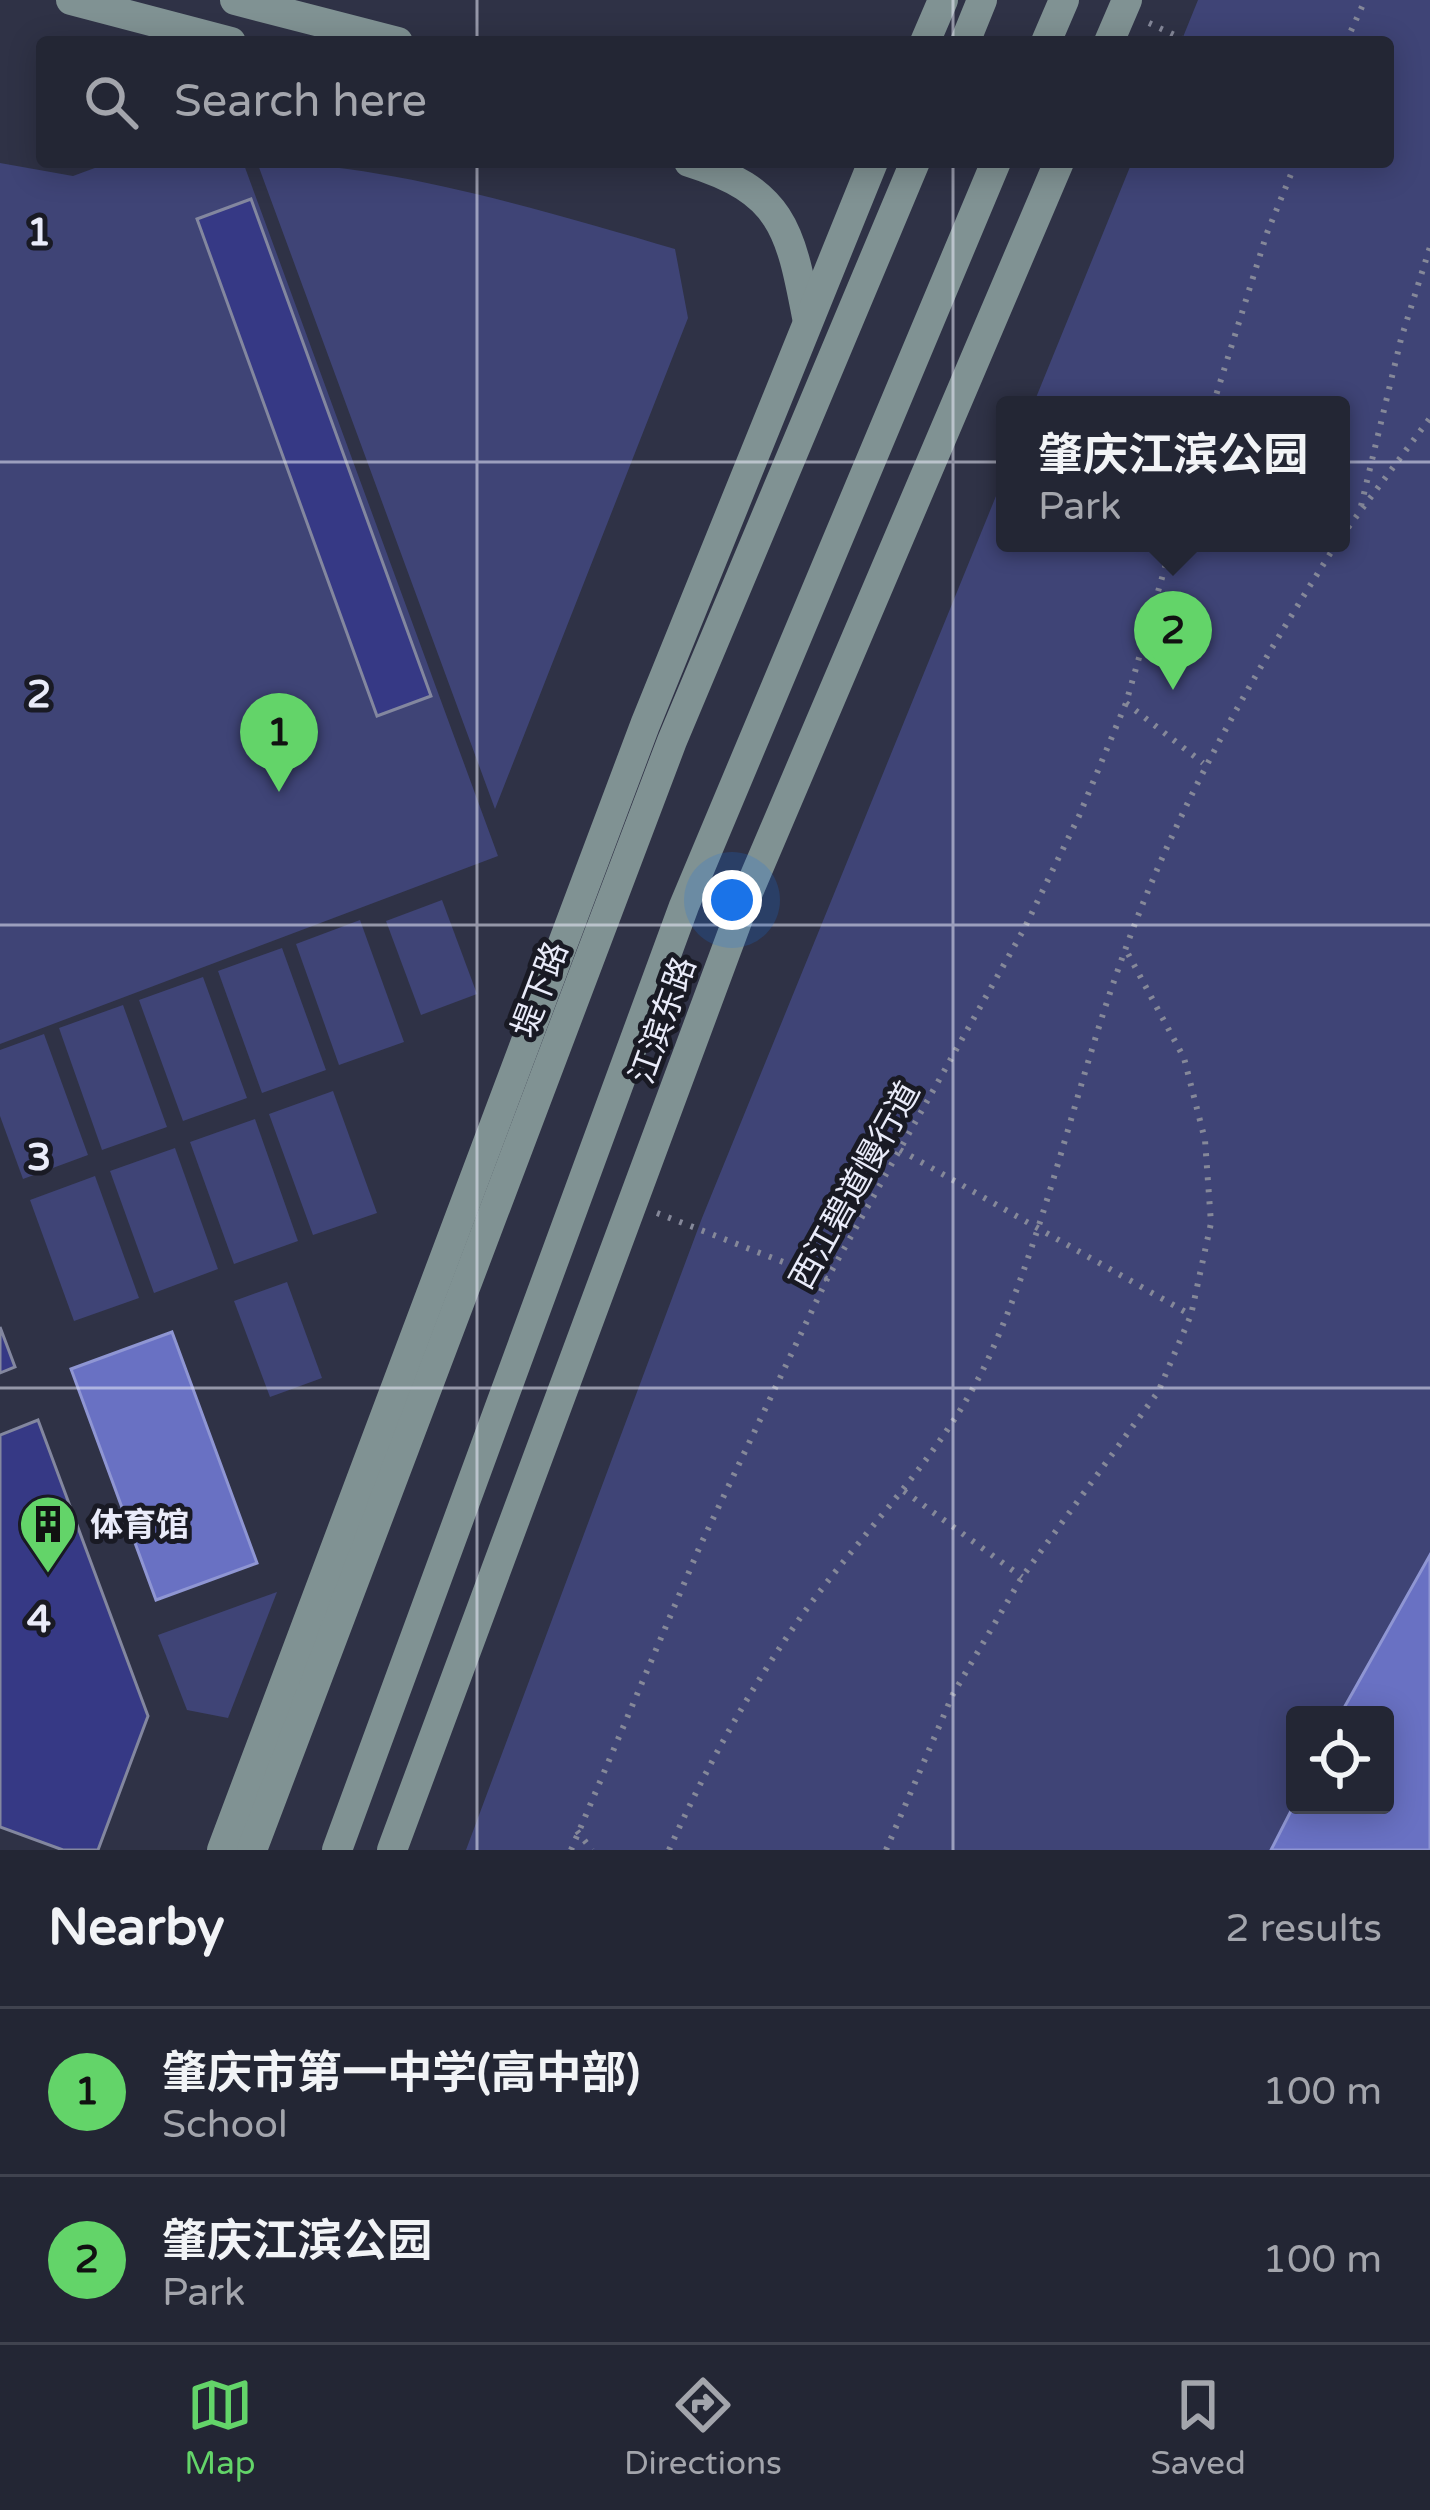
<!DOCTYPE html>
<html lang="en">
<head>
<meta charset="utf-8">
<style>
  :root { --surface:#232634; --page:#2b2e3c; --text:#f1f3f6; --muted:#a3a5ac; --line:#40434f; --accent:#63d469 }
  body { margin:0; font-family:"Varela Round","Noto Sans SC",sans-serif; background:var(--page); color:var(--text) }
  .controls { position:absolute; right:36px; bottom:36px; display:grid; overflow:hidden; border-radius:12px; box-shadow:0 6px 30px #0003 }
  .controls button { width:108px; height:108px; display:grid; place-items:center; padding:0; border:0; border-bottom:3px solid var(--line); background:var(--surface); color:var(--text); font:60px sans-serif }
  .you { position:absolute; left:732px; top:900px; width:42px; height:42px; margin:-30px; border:9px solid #fff; border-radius:50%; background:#1a73e8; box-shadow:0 0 0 18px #1a73e833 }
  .badge { display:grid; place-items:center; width:78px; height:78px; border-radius:50%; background:var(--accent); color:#111; font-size:39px; font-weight:700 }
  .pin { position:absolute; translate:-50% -99px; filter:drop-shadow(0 3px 6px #0008) }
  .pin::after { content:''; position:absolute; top:63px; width:42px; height:36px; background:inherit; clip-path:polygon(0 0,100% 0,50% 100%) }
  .popup { position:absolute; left:996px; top:396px; width:354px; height:156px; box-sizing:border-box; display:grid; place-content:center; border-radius:12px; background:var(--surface); filter:drop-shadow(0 3px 9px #0005); font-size:39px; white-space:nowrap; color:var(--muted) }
  .popup b { font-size:45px; color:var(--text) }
  .popup::after { content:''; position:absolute; left:50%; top:100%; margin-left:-24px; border:24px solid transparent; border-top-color:var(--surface) }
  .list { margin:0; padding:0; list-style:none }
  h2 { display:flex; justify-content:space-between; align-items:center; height:156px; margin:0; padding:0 48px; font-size:51px }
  h2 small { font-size:39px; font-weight:400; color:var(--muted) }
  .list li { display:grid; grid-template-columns:78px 1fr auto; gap:36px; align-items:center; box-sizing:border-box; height:168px; padding:0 48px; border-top:3px solid var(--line) }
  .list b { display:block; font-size:45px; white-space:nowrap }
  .list p { margin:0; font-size:39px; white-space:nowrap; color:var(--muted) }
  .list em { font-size:39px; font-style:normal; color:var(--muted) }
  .icon { flex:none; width:66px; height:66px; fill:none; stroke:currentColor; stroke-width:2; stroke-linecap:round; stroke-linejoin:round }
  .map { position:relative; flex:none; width:1430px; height:1850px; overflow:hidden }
  .search { position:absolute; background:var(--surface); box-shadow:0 6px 30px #0003; left:36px; right:36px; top:36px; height:132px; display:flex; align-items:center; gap:30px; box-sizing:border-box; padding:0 42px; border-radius:12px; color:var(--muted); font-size:45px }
  .sheet { height:492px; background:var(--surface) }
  nav { display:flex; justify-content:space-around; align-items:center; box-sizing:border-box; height:168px; border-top:3px solid var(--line); background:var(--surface); font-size:33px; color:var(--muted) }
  nav a { display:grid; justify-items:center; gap:6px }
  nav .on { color:var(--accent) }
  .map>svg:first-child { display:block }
  .green { fill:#3f4476 }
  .water { fill:#6971c3; stroke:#8f96d3; stroke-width:3 }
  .building { fill:#363985; stroke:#83879f; stroke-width:3 }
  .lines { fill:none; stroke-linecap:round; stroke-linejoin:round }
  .path { stroke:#858899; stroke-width:6; stroke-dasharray:3 9; stroke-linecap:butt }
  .secondary { stroke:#809293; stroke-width:30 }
  .grid { fill:none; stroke:#e9ebf9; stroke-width:3; stroke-opacity:0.55 }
  .labels { text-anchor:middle; stroke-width:10; stroke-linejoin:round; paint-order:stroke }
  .street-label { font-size:33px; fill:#e9ebf9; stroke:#191a24 }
  .poi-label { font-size:33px; font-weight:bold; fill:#e9ebf9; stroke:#191a24; text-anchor:start }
  .grid-label { font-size:39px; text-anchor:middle; font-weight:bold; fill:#e9ebf9; stroke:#191a24; stroke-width:10; stroke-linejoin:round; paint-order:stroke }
</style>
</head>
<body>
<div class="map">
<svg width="1430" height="1850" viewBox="0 0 1430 1850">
  <rect width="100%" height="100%" fill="#2f3246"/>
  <g class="green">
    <polygon points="1198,0 1430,0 1430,1555 1340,1715 1295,1715 1295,1803 1271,1850 466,1850 702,1218 1005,474 1005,543 1341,543 1341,405 1033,405 1132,162 1388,162 1388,42 1181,42"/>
    <polygon points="111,162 243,162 498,856 0,1044 0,163 73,176"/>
    <path d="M257,162c127,0 295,51 418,87l13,69 -193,491z"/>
    <polygon points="442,900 477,994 421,1015 386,921"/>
    <polygon points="360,920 404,1042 339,1065 296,944"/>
    <polygon points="282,948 326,1070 262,1093 218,971"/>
    <polygon points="203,977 247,1098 183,1121 139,1000"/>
    <polygon points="123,1005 167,1127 102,1150 59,1028"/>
    <polygon points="44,1034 88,1155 23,1179 0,1116 0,1050"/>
    <polygon points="333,1091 377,1213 313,1235 269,1114"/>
    <polygon points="255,1119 298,1241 234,1264 190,1142"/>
    <polygon points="175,1148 218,1269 154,1293 110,1171"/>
    <polygon points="95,1176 139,1298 74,1321 30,1200"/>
    <polygon points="287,1282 322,1378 270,1397 234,1301"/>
    <polygon points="277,1592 228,1718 187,1710 158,1635"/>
  </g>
  <g class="water">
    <polygon points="172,1332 257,1563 156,1600 71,1369"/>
    <polygon points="1430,1555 1430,1850 1271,1850 1295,1803 1385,1805 1385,1715 1340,1715"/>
  </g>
  <g class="building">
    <polygon points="251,199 431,696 377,716 197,219"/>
    <polygon points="0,1327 15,1367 0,1373"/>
    <polygon points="38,1420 148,1716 98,1850 63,1850 0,1827 0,1435"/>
  </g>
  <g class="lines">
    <g class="path">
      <polyline points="1149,23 1189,42"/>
      <polyline points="1346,42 1365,0"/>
      <polyline points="1213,405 1267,233 1296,162"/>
      <polyline points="1361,506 1401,339 1430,247"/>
      <polyline points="1341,537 1430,418"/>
      <polyline points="1126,703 1203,763"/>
      <polyline points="900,1150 1191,1315"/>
      <polyline points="657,1213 827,1279"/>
      <polyline points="904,1491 1022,1577"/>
      <polyline points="577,1831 592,1850"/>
      <polyline points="571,1850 700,1546 827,1279 1024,929 1079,816 1126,703 1172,543"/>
      <path d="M669,1850c36,-81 78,-156 129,-229 62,-88 145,-164 191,-264 59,-130 86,-271 135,-404 53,-147 129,-279 213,-410"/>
      <polyline points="886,1850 953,1694 1022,1577 1158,1392 1191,1315 1211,1223 1205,1140 1184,1058 1126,950"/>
    </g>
    <g class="secondary">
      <polyline points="71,0 231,42"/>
      <polyline points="235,0 398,42"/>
      <polyline points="925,42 943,0"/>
      <polyline points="965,42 982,0"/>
      <polyline points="1046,42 1064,0"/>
      <polyline points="1109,42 1127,0"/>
      <path d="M689,162c93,29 101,66 118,155"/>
      <polyline points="222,1850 645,725 873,162"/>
      <polyline points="252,1850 672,741 915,162"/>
      <polyline points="337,1850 684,906 996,162"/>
      <polyline points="392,1850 746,897 1059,162"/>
    </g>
  </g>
  <path class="grid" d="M477,0v42M953,0v42M477,162v1688M953,162v1688M0,462h1430M0,925h1430M0,1388h1430"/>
  <defs>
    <g id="building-pin" transform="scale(3)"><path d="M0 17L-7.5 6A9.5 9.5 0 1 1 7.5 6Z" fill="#63d469" stroke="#191a24"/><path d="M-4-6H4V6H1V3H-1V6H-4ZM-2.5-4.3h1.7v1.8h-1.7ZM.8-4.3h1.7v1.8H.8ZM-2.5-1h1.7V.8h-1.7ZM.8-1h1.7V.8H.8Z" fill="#111"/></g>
  </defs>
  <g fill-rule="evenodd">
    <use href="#building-pin" x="48" y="1524"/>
  </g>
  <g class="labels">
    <g class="street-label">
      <text transform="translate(539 989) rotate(-69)" y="12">堤下路</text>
      <text transform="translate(662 1020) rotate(-70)" y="12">江滨东路</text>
      <text transform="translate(854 1185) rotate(-61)" y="12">西江碧道慢行道</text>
    </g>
    <g class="poi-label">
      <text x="90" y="1536">体育馆</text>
    </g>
  </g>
  <g class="grid-label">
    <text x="39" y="245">1</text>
    <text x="39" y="707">2</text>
    <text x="39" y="1170">3</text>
    <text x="39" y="1632">4</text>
  </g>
</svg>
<div class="controls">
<button><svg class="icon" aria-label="locate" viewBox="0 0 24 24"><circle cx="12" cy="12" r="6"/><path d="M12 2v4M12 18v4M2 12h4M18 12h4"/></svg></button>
</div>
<div class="you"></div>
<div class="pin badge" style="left:279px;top:792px">1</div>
<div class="pin badge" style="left:1173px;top:690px">2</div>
<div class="popup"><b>肇庆江滨公园</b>Park</div>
<div class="search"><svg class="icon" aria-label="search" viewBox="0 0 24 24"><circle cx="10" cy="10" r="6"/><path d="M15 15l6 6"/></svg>Search here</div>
</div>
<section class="sheet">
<h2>Nearby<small>2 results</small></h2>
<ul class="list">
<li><span class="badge">1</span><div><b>肇庆市第一中学(高中部)</b><p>School</p></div><em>100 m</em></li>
<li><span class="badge">2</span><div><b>肇庆江滨公园</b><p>Park</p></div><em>100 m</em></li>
</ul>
</section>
<nav>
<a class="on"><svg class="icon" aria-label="map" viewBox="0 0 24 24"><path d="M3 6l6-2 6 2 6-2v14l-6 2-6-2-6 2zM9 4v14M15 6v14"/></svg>Map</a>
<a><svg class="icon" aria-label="directions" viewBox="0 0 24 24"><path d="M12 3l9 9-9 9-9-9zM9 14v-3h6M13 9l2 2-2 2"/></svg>Directions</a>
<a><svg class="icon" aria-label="saved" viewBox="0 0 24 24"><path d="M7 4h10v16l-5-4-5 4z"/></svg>Saved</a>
</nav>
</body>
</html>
